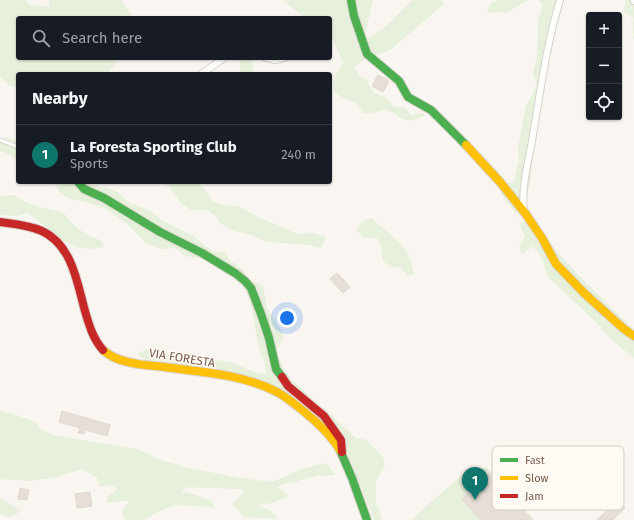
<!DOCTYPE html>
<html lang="en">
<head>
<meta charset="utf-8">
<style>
  :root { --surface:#171b24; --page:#20242c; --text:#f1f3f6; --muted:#9ea1a6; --line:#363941; --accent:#0f766e }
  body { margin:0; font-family:"Fira Sans",sans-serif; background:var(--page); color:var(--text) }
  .controls { position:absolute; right:12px; top:12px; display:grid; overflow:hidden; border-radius:4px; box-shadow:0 1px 3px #0004 }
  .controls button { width:36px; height:36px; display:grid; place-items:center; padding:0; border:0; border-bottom:1px solid var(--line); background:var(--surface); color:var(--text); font:20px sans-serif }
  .you { position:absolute; left:287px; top:318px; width:14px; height:14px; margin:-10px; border:3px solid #fff; border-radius:50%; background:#1a73e8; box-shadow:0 0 0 6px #1a73e833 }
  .badge { display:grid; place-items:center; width:26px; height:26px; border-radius:50%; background:var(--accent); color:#fff; font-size:13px; font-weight:700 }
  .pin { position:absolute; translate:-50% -33px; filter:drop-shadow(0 1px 2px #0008) }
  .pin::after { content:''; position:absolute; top:21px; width:14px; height:12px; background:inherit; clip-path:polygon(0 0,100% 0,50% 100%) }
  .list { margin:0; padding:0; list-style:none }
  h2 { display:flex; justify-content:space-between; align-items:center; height:52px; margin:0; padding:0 16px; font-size:17px }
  h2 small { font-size:13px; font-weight:400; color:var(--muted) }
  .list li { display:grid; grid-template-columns:26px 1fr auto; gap:12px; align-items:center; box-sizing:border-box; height:60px; padding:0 16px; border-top:1px solid var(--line) }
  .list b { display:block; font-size:15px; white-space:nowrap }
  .list p { margin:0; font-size:13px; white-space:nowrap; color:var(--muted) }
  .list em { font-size:13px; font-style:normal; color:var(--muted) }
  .icon { flex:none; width:22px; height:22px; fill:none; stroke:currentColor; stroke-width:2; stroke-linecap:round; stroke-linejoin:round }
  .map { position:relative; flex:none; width:634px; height:520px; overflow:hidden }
  .search { position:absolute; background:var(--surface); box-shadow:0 1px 3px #0004; left:16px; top:16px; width:316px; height:44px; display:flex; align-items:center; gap:10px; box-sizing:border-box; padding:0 14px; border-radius:4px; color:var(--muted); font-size:15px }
  .panel { position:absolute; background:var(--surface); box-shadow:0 1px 3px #0004; left:16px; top:72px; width:316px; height:112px; border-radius:4px }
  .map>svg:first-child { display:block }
  .green { fill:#e7f0db }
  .building { fill:#e6ded7; stroke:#e2d8d2 }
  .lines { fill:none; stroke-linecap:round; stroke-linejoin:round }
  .lane-casing { stroke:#d7d1cb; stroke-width:5 }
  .street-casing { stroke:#d7d1cb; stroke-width:8 }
  .fast-casing { stroke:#d9d2cb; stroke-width:10 }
  .slow-casing { stroke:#d9d2cb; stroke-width:10 }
  .jam-casing { stroke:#d9d2cb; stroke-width:10 }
  .lane { stroke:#fefefd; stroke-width:3 }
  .street { stroke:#fefefd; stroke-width:6 }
  .fast { stroke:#4caf50; stroke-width:8 }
  .slow { stroke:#ffc107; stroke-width:8 }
  .jam { stroke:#c62828; stroke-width:8 }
  .labels { text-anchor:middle; stroke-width:3.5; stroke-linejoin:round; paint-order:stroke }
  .street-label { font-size:12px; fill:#7a5c4d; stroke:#fffaf3 }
  .key { fill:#fffaf3; stroke:#d7cbc1; stroke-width:1 }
  .key-label { font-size:11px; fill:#7a5c4d }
</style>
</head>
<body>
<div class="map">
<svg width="634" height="520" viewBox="0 0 634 520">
  <rect width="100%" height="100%" fill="#f9f5f0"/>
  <g class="green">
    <polygon points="0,0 26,0 29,5 50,7 49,0 121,0 133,18 18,18 18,58 120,58 107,74 18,74 18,88 10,86 0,77"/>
    <path d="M283,0h90l-9,38 2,1 18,-11 29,-28h29l1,5 -54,46 -13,4h-6l-16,12 6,10 6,2 7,13 14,6 7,9 11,1 6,7 12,-2 2,2c-8,5 -17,8 -26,2 -3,-2 -6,-5 -10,-6 -8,-2 -17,4 -24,2 -5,-2 -4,-6 -8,-9 -2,-3 -10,-5 -14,-6 -17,-8 -7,-24 0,-36l-10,-22 -3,-2v-20h-25z"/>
    <polygon points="499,0 528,0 508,12 487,13 490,3"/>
    <polygon points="538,0 558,0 546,38 548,57 540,98 541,109 535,122 531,178 525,207 516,213 501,194 500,185 507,183 513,183 519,160 518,148 526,106 537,86 533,73 537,57 538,20 543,5"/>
    <polygon points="625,0 634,0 634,40 633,38 633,19 624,11"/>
    <polygon points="243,58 248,58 252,63 254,74 240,74 240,61"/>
    <polygon points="7,137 18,142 18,162 10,155 0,151 0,140"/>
    <polygon points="54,182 88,182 90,185 115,190 128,202 151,211 160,219 193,236 212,251 225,252 231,262 236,264 245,272 245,275 241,279 229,276 214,265 200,258 185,256 175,248 163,249 147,244 127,224 106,209 86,202 70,199 60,193"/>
    <polygon points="161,182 196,182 200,184 213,201 222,205 238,206 258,217 298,234 315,233 326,237 321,248 310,245 267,242 249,234 234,231 220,223 216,216 207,210 190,210 180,202 168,186"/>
    <path d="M14,195c17,12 30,13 49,17 13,18 20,21 39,29l2,6c-39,8 -49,-17 -77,-34l-10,3 -17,-1v-19z"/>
    <path d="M372,218c11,12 26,20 35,34 4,6 5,15 7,22l-6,2 -8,-9 -8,1 -9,-7 -2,-15 -4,-8h-13l-7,-7 4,-9z"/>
    <polygon points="519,222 536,223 558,253 585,282 626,322 634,332 634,358 611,339 593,319 548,277 542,259 533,246 522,254 519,245 525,237"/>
    <path d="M253,281l10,5 4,22 16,25 -1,7 -6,11 8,18 7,10 65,59 10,2 17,17 2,9 -9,15v21l6,18h-8l-30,-76 -25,-28 -26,-20 -60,-23 -90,-14 -6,-5 8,-4 31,5 54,7 27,11 8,1c2,-11 -5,-21 -7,-31 -4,-19 -4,-35 -13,-53z"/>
    <polygon points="0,410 34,421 41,429 52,435 137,449 161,460 192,469 241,478 272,482 305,468 326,463 336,475 318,476 281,485 277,489 282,489 288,496 272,503 257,505 271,511 278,519 244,517 232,504 244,492 242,489 187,487 180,492 190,493 212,501 214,507 173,505 146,518 145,520 125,520 122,511 130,500 107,503 107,497 118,488 110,485 99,487 97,478 82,469 54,478 28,481 3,479 0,480"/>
    <polygon points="486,467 535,520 411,520 464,473 470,479"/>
    <polygon points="0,498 2,499 21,511 10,517 0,514"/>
  </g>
  <g class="building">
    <polygon points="378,75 389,81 383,92 372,86"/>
    <polygon points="337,273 350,287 343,293 330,279"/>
    <polygon points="62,411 110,425 107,436 85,430 84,434 78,433 80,428 59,422"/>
    <polygon points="489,473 522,509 532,520 481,520 462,499"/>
    <polygon points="20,488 29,490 27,500 18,499"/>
    <polygon points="90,492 92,506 77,508 75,494"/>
    <polygon points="618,500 625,508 613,520 597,520"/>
  </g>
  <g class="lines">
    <g class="lane-casing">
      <polyline id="lane" points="0,140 18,147"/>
    </g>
    <g class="street-casing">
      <g id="street">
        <polyline points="634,0 634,1"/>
        <polyline points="266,58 275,60 284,58"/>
        <polyline points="201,74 224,58"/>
        <path d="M524,211c-3,-21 4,-49 8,-70 8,-47 14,-95 28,-141"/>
      </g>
    </g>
    <g class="fast-casing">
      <g id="fast">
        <polyline points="351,0 354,16 367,54 399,81 408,97 431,110 466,145"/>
        <polyline points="78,182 84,189 104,198 160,232 202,253 235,273 245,281 251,288 261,314 269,338 276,369 282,377"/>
        <polyline points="340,450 352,478 367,520"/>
      </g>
    </g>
    <g class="slow-casing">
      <g id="slow">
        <polyline points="466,145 500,182 525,213 542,238 556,264 585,294 624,329 634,336"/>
        <path d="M103,350c15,14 42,15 61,17 37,5 77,7 111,24 14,7 27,19 39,29 10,9 19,18 26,30"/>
      </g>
    </g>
    <g class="jam-casing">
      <g id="jam">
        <path d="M0,222c14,2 29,3 42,9 30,14 35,51 43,80 4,14 8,28 18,39"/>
        <polyline points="282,377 288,386 324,416 341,440 342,452"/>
      </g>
    </g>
    <use href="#lane" class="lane"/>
    <use href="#street" class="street"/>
    <use href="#fast" class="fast"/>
    <use href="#slow" class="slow"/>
    <use href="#jam" class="jam"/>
  </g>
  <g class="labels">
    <g class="street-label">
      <text transform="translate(182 358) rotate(9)" y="4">VIA FORESTA</text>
    </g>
  </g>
  <rect x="492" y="446" width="132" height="64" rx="6" class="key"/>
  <rect x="500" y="458" width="18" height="4" fill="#4caf50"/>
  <rect x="500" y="476" width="18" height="4" fill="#ffc107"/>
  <rect x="500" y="494" width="18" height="4" fill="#c62828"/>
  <g class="key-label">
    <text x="525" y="464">Fast</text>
    <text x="525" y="482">Slow</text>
    <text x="525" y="500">Jam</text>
  </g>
</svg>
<div class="controls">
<button>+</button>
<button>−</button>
<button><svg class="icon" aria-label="locate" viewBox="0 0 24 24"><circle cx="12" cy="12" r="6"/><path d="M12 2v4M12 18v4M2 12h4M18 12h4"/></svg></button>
</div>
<div class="you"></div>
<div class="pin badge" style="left:475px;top:500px">1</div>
<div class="search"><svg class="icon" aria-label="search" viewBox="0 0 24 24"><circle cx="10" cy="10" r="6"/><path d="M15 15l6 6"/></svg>Search here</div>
<section class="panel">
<h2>Nearby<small></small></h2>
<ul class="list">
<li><span class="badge">1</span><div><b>La Foresta Sporting Club</b><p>Sports</p></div><em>240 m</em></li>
</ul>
</section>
</div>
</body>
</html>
